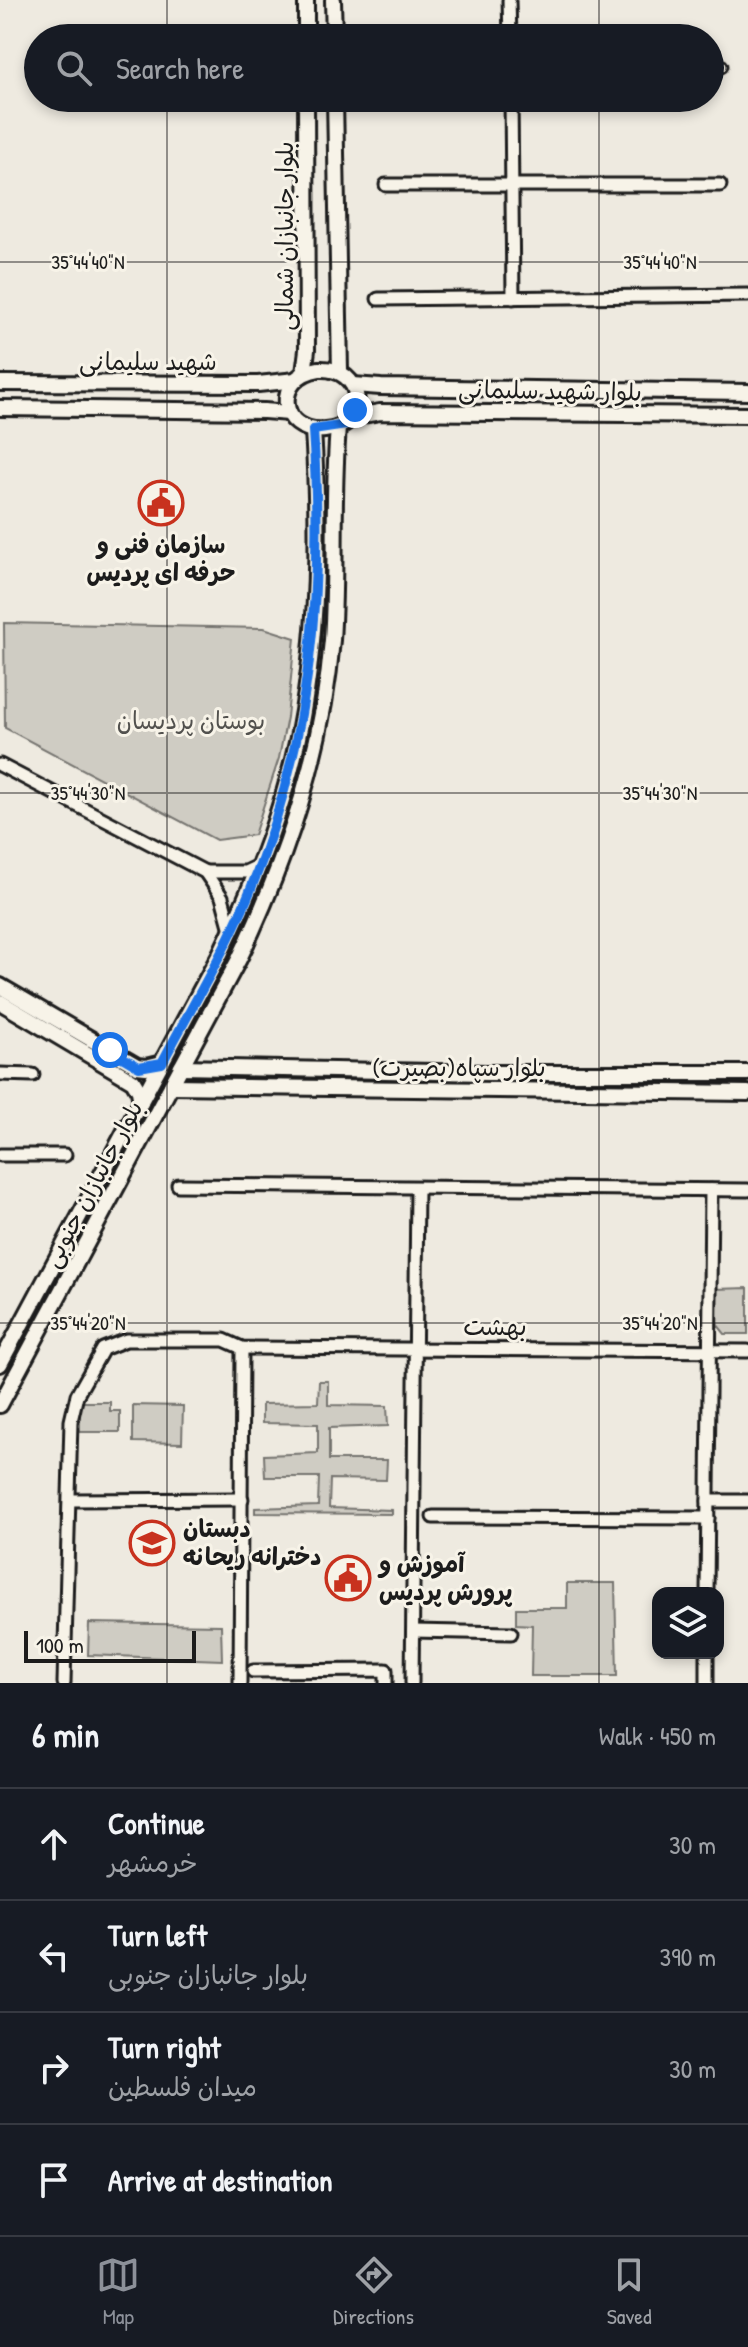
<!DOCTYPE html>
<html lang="en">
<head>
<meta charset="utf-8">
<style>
  :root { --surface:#171b24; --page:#20242c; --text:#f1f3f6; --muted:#9ea1a6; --line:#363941; --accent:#8c9099 }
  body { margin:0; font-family:"Patrick Hand","Playpen Sans Arabic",sans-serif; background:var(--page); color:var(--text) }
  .controls { position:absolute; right:24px; bottom:24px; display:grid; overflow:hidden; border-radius:16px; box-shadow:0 4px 12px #0003 }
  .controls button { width:72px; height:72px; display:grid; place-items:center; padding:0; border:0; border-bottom:2px solid var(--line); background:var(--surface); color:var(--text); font:40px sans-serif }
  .scale { position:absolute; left:24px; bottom:20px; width:172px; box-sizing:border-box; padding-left:8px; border:4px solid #1c1c1c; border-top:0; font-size:22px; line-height:28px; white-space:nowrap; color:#1c1c1c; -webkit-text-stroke:6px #f7f3e8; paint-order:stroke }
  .stop { position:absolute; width:24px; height:24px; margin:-18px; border:6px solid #1a73e8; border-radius:50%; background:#fff }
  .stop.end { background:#1a73e8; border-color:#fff; box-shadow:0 2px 8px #0008 }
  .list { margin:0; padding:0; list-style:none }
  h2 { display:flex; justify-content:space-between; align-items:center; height:104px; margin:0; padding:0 32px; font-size:34px }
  h2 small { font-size:26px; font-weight:400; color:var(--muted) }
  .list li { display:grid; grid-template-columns:52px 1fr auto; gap:24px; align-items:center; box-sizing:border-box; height:112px; padding:0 32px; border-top:2px solid var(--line) }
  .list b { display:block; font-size:30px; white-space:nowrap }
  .list p { margin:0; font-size:26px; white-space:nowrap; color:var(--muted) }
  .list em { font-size:26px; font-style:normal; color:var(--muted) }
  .icon { flex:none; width:44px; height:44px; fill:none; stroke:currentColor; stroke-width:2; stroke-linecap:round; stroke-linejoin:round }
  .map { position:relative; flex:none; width:748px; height:1683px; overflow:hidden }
  .search { position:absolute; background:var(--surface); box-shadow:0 4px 12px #0003; left:24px; right:24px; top:24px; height:88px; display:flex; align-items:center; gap:20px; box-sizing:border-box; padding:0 28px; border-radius:44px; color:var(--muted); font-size:30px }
  .sheet { height:552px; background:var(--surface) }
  nav { display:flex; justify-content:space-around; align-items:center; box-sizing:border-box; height:112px; border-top:2px solid var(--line); background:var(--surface); font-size:22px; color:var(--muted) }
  nav a { display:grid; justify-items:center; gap:4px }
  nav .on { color:var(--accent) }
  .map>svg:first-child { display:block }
  .green { fill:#cfccc3; stroke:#767470; stroke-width:2 }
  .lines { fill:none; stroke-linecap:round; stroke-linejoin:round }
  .minor-casing { stroke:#1c1c1c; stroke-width:17 }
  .major-casing { stroke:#1c1c1c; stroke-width:20 }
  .minor { stroke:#f7f3e8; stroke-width:11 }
  .major { stroke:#f7f3e8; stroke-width:14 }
  .route { stroke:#1a73e8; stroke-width:10 }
  .ticks { fill:none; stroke:#1c1c1c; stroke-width:2; stroke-opacity:0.45 }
  .labels { text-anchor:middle; stroke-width:6; stroke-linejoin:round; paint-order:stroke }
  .street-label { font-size:24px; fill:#1c1c1c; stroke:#f7f3e8 }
  .poi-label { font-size:24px; font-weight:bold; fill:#1c1c1c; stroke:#f7f3e8; text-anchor:start }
  .park-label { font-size:24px; fill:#52514e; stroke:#f7f3e8 }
  .ticks-label { font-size:20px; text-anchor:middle; fill:#1c1c1c; stroke:#f7f3e8; stroke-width:6; stroke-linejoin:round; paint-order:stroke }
</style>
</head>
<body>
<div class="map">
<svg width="748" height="1683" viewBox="0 0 748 1683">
  <rect width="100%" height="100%" fill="#eeeae0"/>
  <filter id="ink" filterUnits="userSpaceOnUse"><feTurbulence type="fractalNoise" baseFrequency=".0125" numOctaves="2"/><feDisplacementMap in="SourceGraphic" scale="16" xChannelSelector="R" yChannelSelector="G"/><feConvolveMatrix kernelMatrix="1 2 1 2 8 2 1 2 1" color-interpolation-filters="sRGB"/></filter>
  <g filter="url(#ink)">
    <g class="green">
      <polygon points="4,623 264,628 295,638 287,717 279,758 254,835 216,840 5,728"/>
      <polygon points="748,1288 748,1334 725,1334 716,1323 715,1289"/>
      <polygon points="319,1381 328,1381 328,1405 387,1406 388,1426 329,1428 329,1460 387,1460 386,1480 330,1479 329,1508 392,1510 392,1514 255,1513 255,1508 318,1506 319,1477 265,1477 264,1455 318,1453 318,1424 262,1423 262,1404 318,1403"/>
      <polygon points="80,1402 110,1402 110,1411 120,1411 120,1432 80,1432"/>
      <polygon points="133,1405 183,1406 182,1443 133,1442"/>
      <polygon points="567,1583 615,1583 617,1676 531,1676 532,1625 516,1624 516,1608 567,1608"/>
      <polygon points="89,1623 221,1625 222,1660 88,1655"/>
    </g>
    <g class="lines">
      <g class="minor-casing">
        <g id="minor">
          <polyline points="509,0 510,38"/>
          <polyline points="710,66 721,66"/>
          <polyline points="511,98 513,298"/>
          <polyline points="386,185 720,185"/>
          <polyline points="378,299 748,295"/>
          <polyline points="0,765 205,872 222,897 231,930"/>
          <polyline points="205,872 245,872 260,865"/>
          <polyline points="0,1074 33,1075"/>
          <polyline points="0,1155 65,1155"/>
          <polyline points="178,1185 748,1190"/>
          <polyline points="71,1500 242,1499"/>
          <polyline points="708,1501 748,1501"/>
          <polyline points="433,1517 708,1518"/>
          <polyline points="707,1593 711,1190"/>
          <polyline points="413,1631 511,1633"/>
          <polyline points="253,1671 386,1670 386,1683"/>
          <polyline points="64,1683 71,1421 77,1395 103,1349 126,1340 224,1340 242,1348 748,1351"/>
          <polyline points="240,1683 242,1348"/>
          <polyline points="412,1683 417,1188"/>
          <polyline points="707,1683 707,1653"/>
        </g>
      </g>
      <g class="major-casing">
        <g id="major">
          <polyline points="306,0 306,38"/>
          <polyline points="333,0 334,38"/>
          <polyline points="335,98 340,372"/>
          <path d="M319,369c45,-3 53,57 6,61 -48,4 -52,-54 -6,-61z"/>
          <polyline points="304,373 307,350 306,98"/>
          <polyline points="0,383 258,384 296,380"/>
          <polyline points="353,385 381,387 748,392"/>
          <polyline points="0,408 264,411 289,413"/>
          <polyline points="352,417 380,412 748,415"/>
          <polyline points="0,986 137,1066 146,1067 162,1063"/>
          <polyline points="0,1002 133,1081 139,1091 141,1103"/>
          <polyline points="181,1067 487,1073 748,1073"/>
          <polyline points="171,1086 748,1093"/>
          <path d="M0,1364l220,-410c37,-77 69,-158 83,-243 16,-92 16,-187 10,-281"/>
          <path d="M0,1405l239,-446c48,-100 84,-207 93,-319 5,-71 0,-142 6,-212"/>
        </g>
      </g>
      <use href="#minor" class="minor"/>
      <use href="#major" class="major"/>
    </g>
  </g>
  <g class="lines" filter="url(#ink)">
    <path class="route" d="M110,1050l29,17 23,-4c29,-55 62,-110 86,-167 63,-151 76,-305 65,-466l33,-5 9,-15"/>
  </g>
  <path class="ticks" d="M167,0v38M599,0v38M167,98v1585M599,98v1585M0,262h748M0,793h748M0,1323h748"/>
  <defs>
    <g id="civic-ring" transform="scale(2.3)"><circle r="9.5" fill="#f7f3e8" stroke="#c8321e" stroke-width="1.5"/><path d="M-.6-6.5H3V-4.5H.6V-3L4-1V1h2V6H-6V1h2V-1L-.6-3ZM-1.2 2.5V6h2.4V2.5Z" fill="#c8321e"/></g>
    <g id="school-ring" transform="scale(2.3)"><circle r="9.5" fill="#f7f3e8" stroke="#c8321e" stroke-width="1.5"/><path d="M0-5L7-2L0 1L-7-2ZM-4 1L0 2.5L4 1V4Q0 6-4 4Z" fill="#c8321e"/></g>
  </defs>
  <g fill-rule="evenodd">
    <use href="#civic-ring" x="161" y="503"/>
    <use href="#school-ring" x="152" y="1543"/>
    <use href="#civic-ring" x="348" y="1578"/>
  </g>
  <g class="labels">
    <g class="street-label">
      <text transform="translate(285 236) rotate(-90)" y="8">بلوار جانبازان شمالی</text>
      <text x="148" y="370">شهید سلیمانی</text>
      <text transform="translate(550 391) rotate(1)" y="8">بلوار شهید سلیمانی</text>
      <text x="459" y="1076">بلوار سپاه(بصیرت)</text>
      <text transform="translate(93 1184) rotate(-62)" y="8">بلوار جانبازان جنوبی</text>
      <text x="495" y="1335">بهشت</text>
    </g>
    <g class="poi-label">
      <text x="161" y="553" text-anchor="middle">سازمان فنی و<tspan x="161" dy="28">حرفه ای پردیس</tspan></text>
      <text x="183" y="1537">دبستان<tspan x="183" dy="28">دخترانه ریحانه</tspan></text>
      <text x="379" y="1572">آموزش و<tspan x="379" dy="28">پرورش پردیس</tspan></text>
    </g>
    <g class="park-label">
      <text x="191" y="729">بوستان پردیسان</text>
    </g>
  </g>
  <g class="ticks-label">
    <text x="88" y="269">35°44'40"N</text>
    <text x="660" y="269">35°44'40"N</text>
    <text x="88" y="800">35°44'30"N</text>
    <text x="660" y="800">35°44'30"N</text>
    <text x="88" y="1330">35°44'20"N</text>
    <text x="660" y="1330">35°44'20"N</text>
  </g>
</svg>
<div class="controls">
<button><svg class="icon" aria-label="layers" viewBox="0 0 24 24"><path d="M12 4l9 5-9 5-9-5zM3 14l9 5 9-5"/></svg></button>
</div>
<div class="scale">100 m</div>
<div class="stop" style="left:110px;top:1050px"></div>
<div class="stop end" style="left:355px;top:410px"></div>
<div class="search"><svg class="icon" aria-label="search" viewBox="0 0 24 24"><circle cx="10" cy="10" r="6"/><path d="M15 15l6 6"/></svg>Search here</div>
</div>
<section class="sheet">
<h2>6 min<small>Walk · 450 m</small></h2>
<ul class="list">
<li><svg class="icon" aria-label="ahead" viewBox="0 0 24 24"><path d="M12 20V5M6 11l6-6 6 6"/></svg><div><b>Continue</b><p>خرمشهر</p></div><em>30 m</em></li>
<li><svg class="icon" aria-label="left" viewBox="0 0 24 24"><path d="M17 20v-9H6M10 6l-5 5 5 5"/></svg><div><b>Turn left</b><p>بلوار جانبازان جنوبی</p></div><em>390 m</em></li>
<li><svg class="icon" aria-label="right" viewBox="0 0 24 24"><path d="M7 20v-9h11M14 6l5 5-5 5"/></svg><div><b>Turn right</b><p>میدان فلسطین</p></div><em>30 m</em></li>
<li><svg class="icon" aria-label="arrive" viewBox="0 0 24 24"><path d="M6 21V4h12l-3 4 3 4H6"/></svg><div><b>Arrive at destination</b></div></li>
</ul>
</section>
<nav>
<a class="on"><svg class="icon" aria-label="map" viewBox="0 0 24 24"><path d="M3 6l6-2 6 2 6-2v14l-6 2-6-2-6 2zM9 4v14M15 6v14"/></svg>Map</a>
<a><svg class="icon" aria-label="directions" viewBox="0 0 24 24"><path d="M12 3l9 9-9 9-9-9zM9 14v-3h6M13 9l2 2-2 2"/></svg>Directions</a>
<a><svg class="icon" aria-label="saved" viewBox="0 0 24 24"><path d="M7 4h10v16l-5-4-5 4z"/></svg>Saved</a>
</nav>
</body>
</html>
